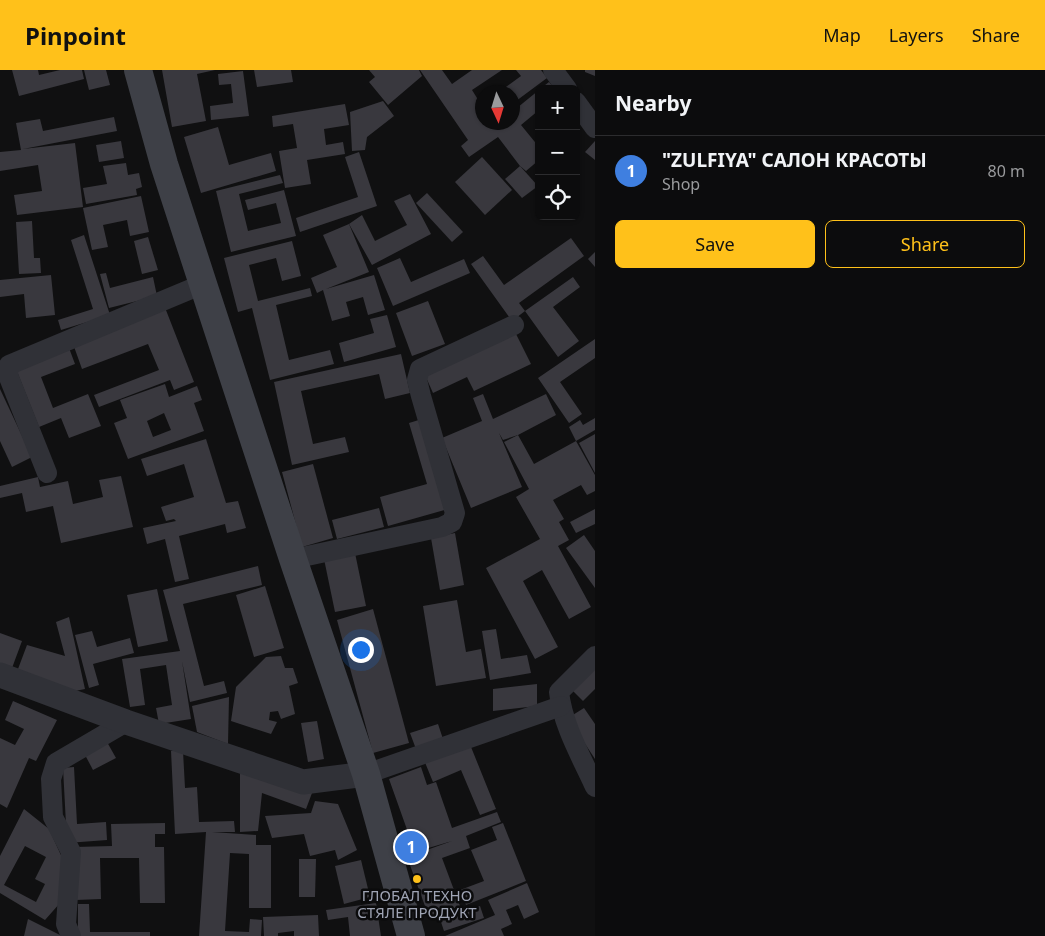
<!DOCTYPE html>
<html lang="en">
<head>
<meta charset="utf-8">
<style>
  :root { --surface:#0c0c0d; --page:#1a1a1b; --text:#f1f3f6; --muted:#9a9b9d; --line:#2c2c2e; --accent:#ffc11a }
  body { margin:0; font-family:"Noto Sans",sans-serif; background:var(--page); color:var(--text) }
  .controls { position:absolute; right:15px; top:15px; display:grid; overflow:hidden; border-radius:8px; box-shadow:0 1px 4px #0004 }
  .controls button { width:45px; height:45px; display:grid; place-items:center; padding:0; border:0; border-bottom:1px solid var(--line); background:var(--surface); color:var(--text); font:25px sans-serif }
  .compass { position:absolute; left:475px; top:15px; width:45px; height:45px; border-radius:50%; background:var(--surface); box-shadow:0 1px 4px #0004; rotate:176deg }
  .you { position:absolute; left:360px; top:579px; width:18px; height:18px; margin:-12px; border:4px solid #fff; border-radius:50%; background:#1a73e8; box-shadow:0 0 0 8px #1a73e833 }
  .badge { display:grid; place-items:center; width:32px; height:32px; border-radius:50%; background:var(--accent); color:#fff; font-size:16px; font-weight:700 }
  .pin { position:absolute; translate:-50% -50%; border:2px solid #fff; box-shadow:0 1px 5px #0006 }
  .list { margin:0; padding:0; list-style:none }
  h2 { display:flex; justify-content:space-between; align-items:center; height:65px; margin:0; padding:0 20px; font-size:21px }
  h2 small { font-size:16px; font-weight:400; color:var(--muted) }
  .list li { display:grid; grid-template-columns:32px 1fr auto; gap:15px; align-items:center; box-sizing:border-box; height:70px; padding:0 20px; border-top:1px solid var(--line) }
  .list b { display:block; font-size:19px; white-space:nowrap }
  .list p { margin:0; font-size:16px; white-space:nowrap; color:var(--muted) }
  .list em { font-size:16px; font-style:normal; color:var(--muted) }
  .actions { display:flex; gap:10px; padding:15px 20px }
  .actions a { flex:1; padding:11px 0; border:1px solid var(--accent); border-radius:8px; text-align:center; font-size:18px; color:var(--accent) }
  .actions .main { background:var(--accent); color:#111 }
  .icon { flex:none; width:28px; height:28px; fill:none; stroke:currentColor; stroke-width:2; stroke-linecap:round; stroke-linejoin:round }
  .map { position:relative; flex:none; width:595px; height:866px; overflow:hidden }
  header { display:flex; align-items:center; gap:30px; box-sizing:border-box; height:70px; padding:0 25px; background:var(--accent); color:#111 }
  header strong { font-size:24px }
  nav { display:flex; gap:28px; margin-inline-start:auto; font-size:18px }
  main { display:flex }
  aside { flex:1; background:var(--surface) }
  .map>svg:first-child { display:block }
  .building { fill:#39383e; fill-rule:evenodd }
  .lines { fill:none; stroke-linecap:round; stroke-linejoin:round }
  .minor { stroke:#303137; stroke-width:20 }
  .tertiary { stroke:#303137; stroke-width:25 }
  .secondary { stroke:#3e4047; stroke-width:28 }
  .poi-dot { fill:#ffc11a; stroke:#0b0b0c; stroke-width:2 }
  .labels { text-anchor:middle; stroke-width:5; stroke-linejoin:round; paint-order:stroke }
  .poi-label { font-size:15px; fill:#9fa4b4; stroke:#0b0b0c }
</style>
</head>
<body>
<header>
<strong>Pinpoint</strong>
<nav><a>Map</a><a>Layers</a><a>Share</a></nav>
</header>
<main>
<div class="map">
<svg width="595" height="866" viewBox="0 0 595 866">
  <rect width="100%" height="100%" fill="#101011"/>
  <g class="building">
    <polygon points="12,0 38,0 39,5 60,0 82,0 84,9 19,26"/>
    <polygon points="84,0 106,0 110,15 89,20"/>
    <polygon points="162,0 215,0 197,4 206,51 172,57"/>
    <polygon points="254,0 291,0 293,12 257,17"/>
    <polygon points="369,0 419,0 422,6 388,35 369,12 375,7"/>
    <polygon points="420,0 442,0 452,14 472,0 502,0 472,20 482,36 482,52 494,52 496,56 500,52 512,52 512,42 539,20 539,40 521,55 539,77 539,90 526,101 520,96 498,67 469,87 461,76 468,70"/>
    <polygon points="516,0 541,0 547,8 512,34 512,22 499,22 521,6"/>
    <polygon points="585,0 595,0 595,6 585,2"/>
    <polygon points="243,1 249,46 211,50 210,36 233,33 231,14 219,15 218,4"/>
    <polygon points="549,12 555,19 540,19"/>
    <polygon points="383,31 394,46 367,67 365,80 352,81 350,42"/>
    <polygon points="345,34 349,55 324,59 326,75 343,72 345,84 307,90 311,114 285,118 279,81 297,78 293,54 273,57 272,46"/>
    <polygon points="114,47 117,61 23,79 75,73 83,137 17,145 14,125 42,121 38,95 0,101 0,82 21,80 16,53 40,49 43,61"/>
    <polygon points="218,57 229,95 271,83 276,101 201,123 184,67"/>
    <polygon points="121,71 124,88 99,92 96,75"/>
    <polygon points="595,71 595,90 585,82"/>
    <polygon points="359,82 377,136 300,162 296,148 358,127 345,87"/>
    <polygon points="482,87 512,120 485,145 455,112"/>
    <polygon points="126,93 128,105 139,103 142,117 136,119 137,125 86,134 83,118 107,114 103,96"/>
    <polygon points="520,96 538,116 522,128 505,109"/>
    <polygon points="280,105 283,113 239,124 248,161 281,153 276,133 248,140 245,130 284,120 296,166 231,182 216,121"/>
    <polygon points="427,123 463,162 452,172 416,133"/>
    <polygon points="410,124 431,164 372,195 349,154 362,145 375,171 407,155 394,131"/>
    <polygon points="141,126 149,162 130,166 127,150 103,155 108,177 92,180 83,138"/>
    <polygon points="32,151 34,188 40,188 41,203 19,204 16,152"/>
    <polygon points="349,154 369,202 326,219 374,205 385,240 368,245 363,227 346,232 350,246 332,251 323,220 317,223 311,208 337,197 323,165"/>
    <polygon points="84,165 110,245 61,260 58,250 93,239 71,170"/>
    <polygon points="148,167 158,200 142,204 134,171"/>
    <polygon points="571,168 584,186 519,233 525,241 512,251 471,194 483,186 504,215"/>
    <polygon points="292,171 301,206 282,211 276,188 249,195 258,231 310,218 312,226 276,235 289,290 330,280 334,294 270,310 252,238 238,242 224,188"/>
    <polygon points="595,182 595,197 588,189"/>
    <polygon points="400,188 411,212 464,189 470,203 393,236 377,198"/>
    <polygon points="106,203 110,218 153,207 157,226 109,238 100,204"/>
    <polygon points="51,205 55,245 26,248 24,224 0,227 0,210"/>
    <polygon points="573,207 580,217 553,237 579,271 558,287 525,241"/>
    <polygon points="428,231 445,274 412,286 396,243"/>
    <polygon points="164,235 194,312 174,320 170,310 99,337 94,325 159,300 148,274 82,299 72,271"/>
    <polygon points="387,245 396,277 344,292 339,273 374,263 370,249"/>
    <polygon points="515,262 531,294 474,321 467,307 433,323 425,305"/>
    <polygon points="595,269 595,288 560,312 582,344 569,353 538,308"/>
    <polygon points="69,278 75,294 41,307 53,338 88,324 101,356 69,368 61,348 39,357 16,299"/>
    <polygon points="401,284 410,323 385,329 379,304 301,321 313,374 345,367 349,382 292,395 274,312"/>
    <path d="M165,314l4,13 28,-11 5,14 -8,3 10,28 -76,28 -14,-36 13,-5 -7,-18zM164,343l7,17 -18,7 -6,-16z"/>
    <polygon points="0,319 32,387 12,397 0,371"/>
    <polygon points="483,324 493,349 546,324 556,345 518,365 534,394 576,371 595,405 595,421 587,425 581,415 553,430 564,449 559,452 569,470 558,476 591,537 569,549 542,500 523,511 558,577 535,589 486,498 540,469 516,427 529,419 504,372 518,365 503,370 499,363 522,417 471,438 442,368 482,351 473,328"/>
    <polygon points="595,348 595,360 576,371 569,357 580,350 583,355"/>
    <polygon points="422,349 448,439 388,456 380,427 427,414 409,353"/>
    <polygon points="595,364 595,403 579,373"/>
    <polygon points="206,369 226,433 238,431 246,458 227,463 225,454 179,466 189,509 175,512 165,469 147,474 143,458 176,451 174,449 166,451 161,437 194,427 184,394 147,406 141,389"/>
    <polygon points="313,394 333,468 302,477 282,402"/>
    <polygon points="121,406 133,457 61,473 53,436 26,442 22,423 0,428 0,416 38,407 40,417 68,411 73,434 103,427 99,410"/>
    <polygon points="379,438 384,457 337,469 332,450"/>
    <polygon points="595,439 595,454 576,463 570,452"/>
    <polygon points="455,463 464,515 440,520 431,468"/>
    <polygon points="584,465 595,481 595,518 566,478"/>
    <polygon points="355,483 366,536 335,542 324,489"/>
    <polygon points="258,496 262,515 183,534 204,616 224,611 227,623 190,632 182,591 191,649 159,654 156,638 172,635 166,595 140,599 145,635 130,637 122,589 180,581 163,520"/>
    <polygon points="265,516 284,578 254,587 236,525"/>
    <polygon points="157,519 168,571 138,577 127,525"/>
    <polygon points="457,530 466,582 481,579 486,608 436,616 423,536"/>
    <polygon points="373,539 409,673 373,683 337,550"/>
    <polygon points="69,547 85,619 70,622 18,599 27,575 65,586 56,552"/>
    <polygon points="496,559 501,589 527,585 531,603 490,610 482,561"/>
    <polygon points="92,561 97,577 130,568 134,583 93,594 99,615 89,618 75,565"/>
    <polygon points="0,563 22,571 12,598 0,593"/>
    <polygon points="281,586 285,598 293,598 298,613 289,616 295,644 281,649 278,641 270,642 269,650 277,652 271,664 231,651 236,617 266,587"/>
    <polygon points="595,596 595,619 583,631 571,619"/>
    <polygon points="537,614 537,636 493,641 493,619"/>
    <polygon points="229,627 228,674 197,662 192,636"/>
    <polygon points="13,631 57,650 36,691 29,688 7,738 0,734 0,668 15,675 24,659 5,650"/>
    <polygon points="584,638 595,654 595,689 568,648"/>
    <polygon points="317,651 324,689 308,692 301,653"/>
    <polygon points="438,654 443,669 416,679 410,663"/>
    <polygon points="107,672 116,688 93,700 84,683"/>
    <polygon points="469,672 496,739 480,745 461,700 433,712 424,690"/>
    <polygon points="171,681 183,681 185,718 197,717 199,752 234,751 235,762 212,762 256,765 256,775 271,775 271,838 249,838 249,784 230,783 225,861 249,862 250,849 262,850 261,866 199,866 206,762 175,764"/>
    <polygon points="74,697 77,754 106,752 107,770 67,773 63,698"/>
    <polygon points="421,697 427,715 436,712 452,758 497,742 501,752 466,766 470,778 442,788 460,836 429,847 407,787 452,771 415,782 389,709"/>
    <polygon points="240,700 312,723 306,739 262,723 258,761 240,762"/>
    <polygon points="315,731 338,734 357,780 338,790 335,780 310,786 304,764 272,768 265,746 311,743"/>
    <path d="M24,739l25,20 16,35 -5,39 -15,17 -45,-27v-37zM25,776l21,11 -11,22 10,5 -9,18 -32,-17z"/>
    <polygon points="165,753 165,764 155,764 155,777 164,777 165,833 140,833 139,788 100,788 101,829 76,830 75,777 112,776 111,754"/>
    <polygon points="503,753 526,811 466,835 460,820 484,811 471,780 497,770 492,757"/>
    <polygon points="299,789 316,789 315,827 299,827"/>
    <polygon points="361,790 370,827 344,834 335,796"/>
    <polygon points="527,813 539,842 524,849 518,835 506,840 512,854 501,859 504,866 445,866 495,845 488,830"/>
    <polygon points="376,833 381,866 350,866 348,847 328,850 326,840"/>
    <polygon points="78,834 89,834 90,862 150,862 150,866 78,866"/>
    <polygon points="480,836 484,848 444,861 440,849"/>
    <polygon points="318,845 319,866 294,866 294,861 278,863 278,866 264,866 263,847"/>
    <polygon points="28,849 62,866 24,866"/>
  </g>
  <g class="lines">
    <g class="minor">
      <polyline points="553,0 567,19"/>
      <polyline points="576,32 595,58"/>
      <polyline points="47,403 8,305 9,295 203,214"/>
      <polyline points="293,489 442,457 452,452 455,443 421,326 417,310 420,299 514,255"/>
      <path d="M595,586l-36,36c4,34 22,64 36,95"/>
      <polyline points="366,704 561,636"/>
      <polyline points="71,866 66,854 71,782 53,747 51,709 56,693 126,652"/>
    </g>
    <polyline class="tertiary" points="0,605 126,652 303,712 366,704"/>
    <polyline class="secondary" points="138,0 164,94 203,214 293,489 366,704 411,866"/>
  </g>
  <circle class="poi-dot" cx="417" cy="809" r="5"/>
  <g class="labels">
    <g class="poi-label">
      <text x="417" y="831">ГЛОБАЛ ТЕХНО<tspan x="417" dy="17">СТЯЛЕ ПРОДУКТ</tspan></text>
    </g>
  </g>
</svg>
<div class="controls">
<button>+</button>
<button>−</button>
<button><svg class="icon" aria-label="locate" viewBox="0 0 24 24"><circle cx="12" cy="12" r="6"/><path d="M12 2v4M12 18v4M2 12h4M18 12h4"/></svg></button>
</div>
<svg class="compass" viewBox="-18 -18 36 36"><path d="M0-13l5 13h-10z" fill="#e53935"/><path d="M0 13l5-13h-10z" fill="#9a9b9d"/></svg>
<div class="you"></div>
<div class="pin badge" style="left:411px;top:777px;background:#3f7fe0">1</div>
</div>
<aside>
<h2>Nearby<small></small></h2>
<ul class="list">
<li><span class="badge" style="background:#3f7fe0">1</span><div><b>&quot;ZULFIYA&quot; САЛОН КРАСОТЫ</b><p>Shop</p></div><em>80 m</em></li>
</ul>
<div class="actions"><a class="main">Save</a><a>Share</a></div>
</aside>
</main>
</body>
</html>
